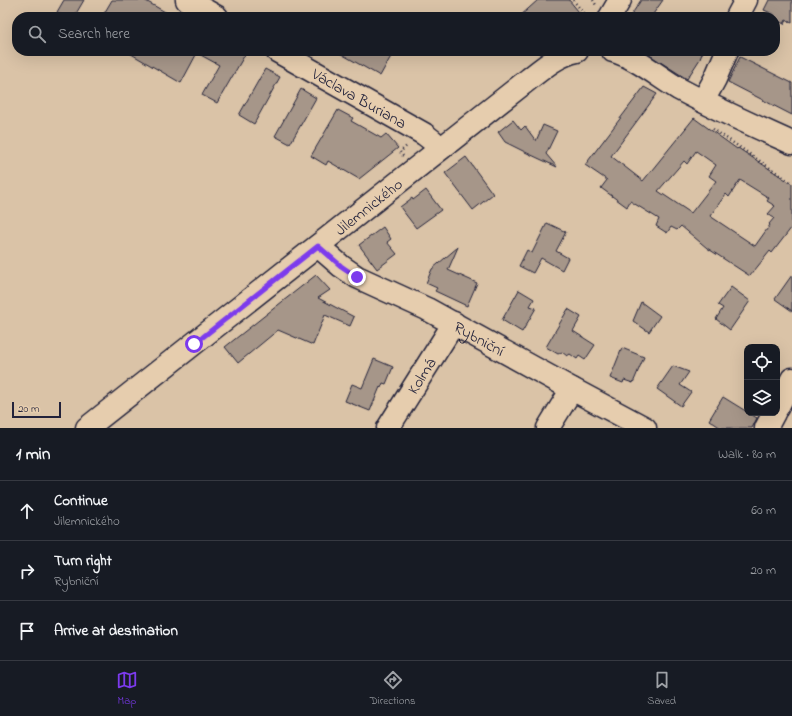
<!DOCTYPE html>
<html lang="en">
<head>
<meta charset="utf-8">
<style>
  :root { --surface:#171b24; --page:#20242c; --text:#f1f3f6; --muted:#9ea1a6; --line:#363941; --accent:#7c3aed }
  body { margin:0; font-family:"Indie Flower",sans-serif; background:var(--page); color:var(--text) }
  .controls { position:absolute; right:12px; bottom:12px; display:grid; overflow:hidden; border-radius:8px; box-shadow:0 4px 16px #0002 }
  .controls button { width:36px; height:36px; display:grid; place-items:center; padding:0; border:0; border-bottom:1px solid var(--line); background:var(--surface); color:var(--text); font:20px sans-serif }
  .scale { position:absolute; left:12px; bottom:10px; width:49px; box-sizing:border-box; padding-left:4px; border:2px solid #22223b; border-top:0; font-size:11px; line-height:14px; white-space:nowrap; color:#22223b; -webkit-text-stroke:3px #e6cdae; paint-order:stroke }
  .stop { position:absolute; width:12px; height:12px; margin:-9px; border:3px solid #7c3aed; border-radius:50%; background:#fff }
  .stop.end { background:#7c3aed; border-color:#fff; box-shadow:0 1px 4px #0008 }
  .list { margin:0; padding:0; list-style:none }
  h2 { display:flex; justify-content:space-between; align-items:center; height:52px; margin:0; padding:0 16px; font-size:17px }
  h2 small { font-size:13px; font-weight:400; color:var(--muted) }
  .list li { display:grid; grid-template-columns:26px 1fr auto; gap:12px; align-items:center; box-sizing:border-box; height:60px; padding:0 16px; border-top:1px solid var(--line) }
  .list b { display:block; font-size:15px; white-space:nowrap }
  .list p { margin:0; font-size:13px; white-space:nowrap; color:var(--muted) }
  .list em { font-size:13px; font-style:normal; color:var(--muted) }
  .icon { flex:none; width:22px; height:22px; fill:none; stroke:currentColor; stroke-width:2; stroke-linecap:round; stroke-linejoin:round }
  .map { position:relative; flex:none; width:792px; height:428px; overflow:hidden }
  .search { position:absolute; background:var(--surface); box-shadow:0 4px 16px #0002; left:12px; right:12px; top:12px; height:44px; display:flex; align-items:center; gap:10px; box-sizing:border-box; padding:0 14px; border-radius:16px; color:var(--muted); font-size:15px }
  .sheet { height:232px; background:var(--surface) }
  nav { display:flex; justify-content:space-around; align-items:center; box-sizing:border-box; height:56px; border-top:1px solid var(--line); background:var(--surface); font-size:11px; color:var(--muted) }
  nav a { display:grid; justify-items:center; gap:2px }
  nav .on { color:var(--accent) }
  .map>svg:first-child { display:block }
  .building { fill:#a69689; stroke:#22223b; fill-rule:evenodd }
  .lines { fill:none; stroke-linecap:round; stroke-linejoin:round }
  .minor-casing { stroke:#22223b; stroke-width:25 }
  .major-casing { stroke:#22223b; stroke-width:25 }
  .path { stroke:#22223b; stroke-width:2.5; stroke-dasharray:1 3; stroke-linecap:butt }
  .minor { stroke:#e6cdae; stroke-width:22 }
  .major { stroke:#e6cdae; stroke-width:22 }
  .route { stroke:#7c3aed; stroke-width:5 }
  .labels { text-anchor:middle; stroke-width:3; stroke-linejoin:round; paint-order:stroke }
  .street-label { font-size:16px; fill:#22223b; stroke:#e6cdae }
</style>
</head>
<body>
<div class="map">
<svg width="792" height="428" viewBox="0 0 792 428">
  <rect width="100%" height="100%" fill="#dac3a7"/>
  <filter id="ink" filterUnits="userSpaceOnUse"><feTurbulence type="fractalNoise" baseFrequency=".025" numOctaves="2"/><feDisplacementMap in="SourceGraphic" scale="8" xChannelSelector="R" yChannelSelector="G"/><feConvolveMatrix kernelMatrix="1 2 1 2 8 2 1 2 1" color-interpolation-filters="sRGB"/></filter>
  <g filter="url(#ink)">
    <g class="building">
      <polygon points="64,0 84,0 74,17 65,17 57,12"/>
      <polygon points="112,0 144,0 174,17 102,17"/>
      <polygon points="538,0 569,0 583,17 519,17"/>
      <polygon points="641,0 663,0 651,17 630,17"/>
      <polygon points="769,0 792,0 792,23 786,20 784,24 775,19 775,15 764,10"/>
      <polygon points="126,51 247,51 217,103 202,95 219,65 197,53 181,83"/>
      <polygon points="336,51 394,51 380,76"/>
      <polygon points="643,51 703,51 700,59 687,79"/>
      <polygon points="740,57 792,83 792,115 728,82"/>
      <polygon points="265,69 280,77 254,124 239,115"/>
      <path d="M644,87l13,7 -46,62 32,25 51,-63 43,31 1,-1 54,36v43l-20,26 -2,-2 -20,25 -43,-28 -26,-22 -4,4 -6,-3 -4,6 -11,-7 3,-7 -29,-18 -3,6 -26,-19 6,-8 -22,-15zM696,151l20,14 -7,11 7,5 -25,32 -33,-22 26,-30 3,3zM740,180l29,18 -2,3 8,5 -7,8 6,4 -5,6 1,1 -15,21 -45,-30 16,-22 3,3z"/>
      <polygon points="301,89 316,98 290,144 275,136"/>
      <polygon points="338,110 353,118 351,121 381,138 386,134 398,148 359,179 328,161 326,165 311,156"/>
      <polygon points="513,120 521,130 525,126 536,141 543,125 557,131 546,154 557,167 525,152 505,142 498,132"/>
      <polygon points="466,157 493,194 473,210 445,173"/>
      <polygon points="426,190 441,210 416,228 400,207 412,198 413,200"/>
      <polygon points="547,223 566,232 556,251 568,258 562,270 541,258 533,273 519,266 527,250 532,253"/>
      <polygon points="383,227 391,239 387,242 397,254 377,269 359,245"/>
      <polygon points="458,247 448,270 477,283 467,306 435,291 437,288 426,283 432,269"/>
      <polygon points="316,275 330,290 318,298 354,317 350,326 325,315 313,345 278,330 238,363 225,347"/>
      <polygon points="792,275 792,311 775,299"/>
      <polygon points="731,287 750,301 730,330 716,319 723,308 718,305"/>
      <polygon points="519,290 534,299 530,306 536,308 522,332 502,320"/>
      <polygon points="641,302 660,316 649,332 633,321"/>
      <polygon points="568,309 581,317 573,331 595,345 585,360 579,356 577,359 570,354 567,356 562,352 558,354 546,347"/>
      <polygon points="622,348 644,357 633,383 624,380 623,383 610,378"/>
      <polygon points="374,359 393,367 386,384 383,383 381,388 380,387 370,411 345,401 352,384 362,388"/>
      <polygon points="673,366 689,372 680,385 691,392 681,406 657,389"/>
      <polygon points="723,397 757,418 752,428 721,428 709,420"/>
    </g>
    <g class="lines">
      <g class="minor-casing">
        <g id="minor">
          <polyline points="187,0 217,17"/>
          <polyline points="610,17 620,0"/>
          <polyline points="737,17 746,0"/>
          <path id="s1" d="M277,51l147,83 9,7 7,8"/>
          <polyline points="703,101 715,79 727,51"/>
          <path id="s2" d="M318,246l23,20 16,11 70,32 145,80 73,39"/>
          <polyline points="777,408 792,379"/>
          <path id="s3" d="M388,428l66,-105"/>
          <polyline points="548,428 572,389"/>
          <polyline points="766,428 774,413"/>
        </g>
      </g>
      <g class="major-casing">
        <g id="major">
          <path d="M613,51c22,6 46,26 66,38 37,20 75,37 113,54"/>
          <path id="s4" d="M87,428l442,-349c15,-12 29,-24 48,-28"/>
        </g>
      </g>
      <g class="path">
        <polyline points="573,0 587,17"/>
        <polyline points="593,0 596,5"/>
        <polyline points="713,129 792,183"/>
        <polyline points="403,156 400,152 408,145"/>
      </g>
      <use href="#minor" class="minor"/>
      <use href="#major" class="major"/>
    </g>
  </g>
  <g class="lines" filter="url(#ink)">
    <polyline class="route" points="194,344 318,246 341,266 357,277"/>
  </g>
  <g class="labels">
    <g class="street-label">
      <text dy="6" stroke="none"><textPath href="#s1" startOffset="95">Václava Buriana</textPath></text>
      <text dy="6" stroke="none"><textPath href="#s4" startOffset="358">Jilemnického</textPath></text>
      <text dy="6" stroke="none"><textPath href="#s2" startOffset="187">Rybniční</textPath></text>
      <text dy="6" stroke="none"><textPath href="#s3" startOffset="62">Kolmá</textPath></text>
    </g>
  </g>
</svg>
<div class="controls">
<button><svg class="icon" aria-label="locate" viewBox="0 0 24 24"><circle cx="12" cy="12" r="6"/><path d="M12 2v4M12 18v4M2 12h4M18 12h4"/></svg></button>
<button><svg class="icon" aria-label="layers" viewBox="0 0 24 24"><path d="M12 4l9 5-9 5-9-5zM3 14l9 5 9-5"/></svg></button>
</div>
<div class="scale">20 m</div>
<div class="stop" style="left:194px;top:344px"></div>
<div class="stop end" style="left:357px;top:277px"></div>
<div class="search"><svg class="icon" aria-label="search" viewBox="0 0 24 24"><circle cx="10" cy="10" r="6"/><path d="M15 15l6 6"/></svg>Search here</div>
</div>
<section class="sheet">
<h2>1 min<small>Walk · 80 m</small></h2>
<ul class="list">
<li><svg class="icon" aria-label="ahead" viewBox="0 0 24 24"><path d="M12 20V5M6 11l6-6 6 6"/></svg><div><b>Continue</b><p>Jilemnického</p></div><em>60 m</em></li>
<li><svg class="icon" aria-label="right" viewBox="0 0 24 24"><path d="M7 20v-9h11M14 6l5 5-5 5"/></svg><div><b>Turn right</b><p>Rybniční</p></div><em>20 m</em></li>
<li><svg class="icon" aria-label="arrive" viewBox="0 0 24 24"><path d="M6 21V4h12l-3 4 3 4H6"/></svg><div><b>Arrive at destination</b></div></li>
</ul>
</section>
<nav>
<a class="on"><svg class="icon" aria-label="map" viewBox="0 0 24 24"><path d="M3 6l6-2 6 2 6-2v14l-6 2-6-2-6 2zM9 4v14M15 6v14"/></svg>Map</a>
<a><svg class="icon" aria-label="directions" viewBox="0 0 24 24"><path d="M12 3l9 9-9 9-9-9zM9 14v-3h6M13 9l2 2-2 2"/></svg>Directions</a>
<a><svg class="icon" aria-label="saved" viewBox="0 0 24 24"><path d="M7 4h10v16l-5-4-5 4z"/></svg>Saved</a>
</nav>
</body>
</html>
